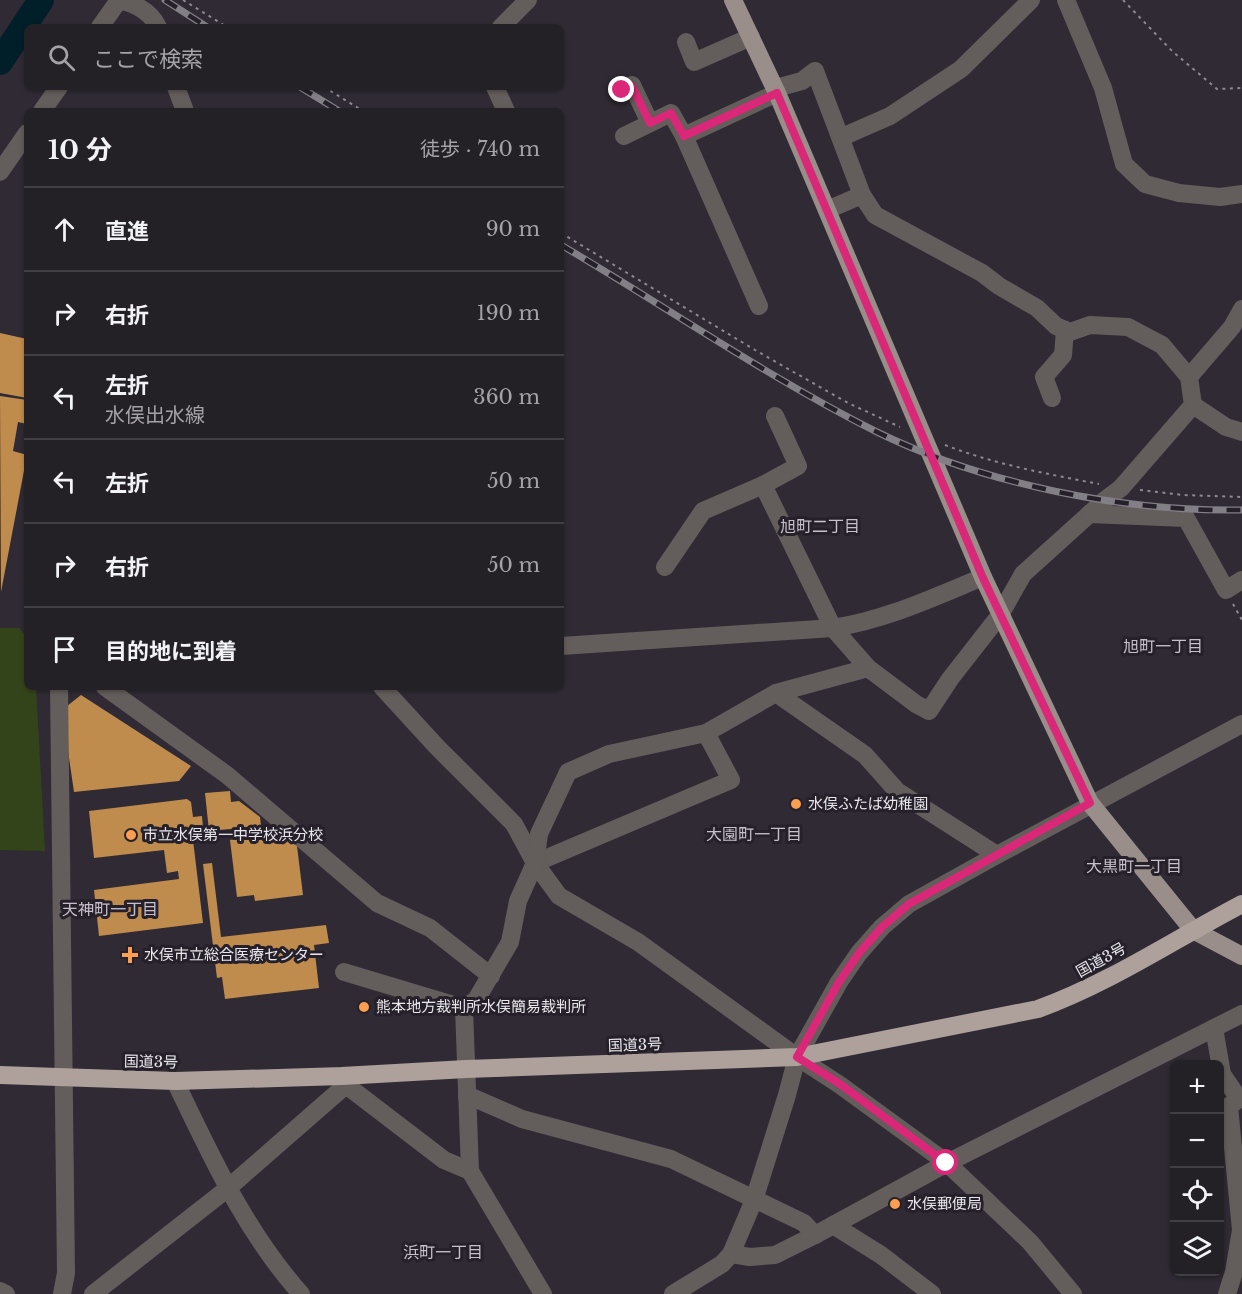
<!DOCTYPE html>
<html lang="ja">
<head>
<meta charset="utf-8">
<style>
  :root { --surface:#232026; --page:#2f2d32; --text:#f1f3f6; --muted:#a3a3a7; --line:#403e43 }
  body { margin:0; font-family:"Libre Baskerville","Noto Sans JP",serif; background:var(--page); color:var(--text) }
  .controls { position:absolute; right:18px; bottom:18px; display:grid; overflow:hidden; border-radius:9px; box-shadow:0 2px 4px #0004 }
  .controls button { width:54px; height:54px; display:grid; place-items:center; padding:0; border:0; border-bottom:2px solid var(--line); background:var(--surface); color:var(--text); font:30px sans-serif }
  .stop { position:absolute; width:18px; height:18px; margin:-14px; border:4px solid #db2777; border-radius:50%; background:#fff }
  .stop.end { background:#db2777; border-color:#fff; box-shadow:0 2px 6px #0008 }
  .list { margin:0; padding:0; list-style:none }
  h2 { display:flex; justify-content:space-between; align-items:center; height:78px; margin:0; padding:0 24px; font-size:26px }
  h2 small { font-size:20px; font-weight:400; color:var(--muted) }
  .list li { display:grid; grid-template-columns:39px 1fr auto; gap:18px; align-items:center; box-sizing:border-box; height:84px; padding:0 24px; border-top:2px solid var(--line) }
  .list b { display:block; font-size:22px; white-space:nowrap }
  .list p { margin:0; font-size:20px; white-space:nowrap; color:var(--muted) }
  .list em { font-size:20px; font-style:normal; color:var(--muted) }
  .icon { flex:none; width:33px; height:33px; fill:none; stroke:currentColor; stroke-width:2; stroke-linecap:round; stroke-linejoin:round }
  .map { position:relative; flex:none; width:1242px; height:1294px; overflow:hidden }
  .search { position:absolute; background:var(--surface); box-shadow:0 2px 4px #0004; left:24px; top:24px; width:540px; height:66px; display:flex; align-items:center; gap:15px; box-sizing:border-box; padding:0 21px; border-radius:9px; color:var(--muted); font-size:22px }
  .panel { position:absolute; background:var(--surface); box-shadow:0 2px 4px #0004; left:24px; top:108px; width:540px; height:582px; border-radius:9px }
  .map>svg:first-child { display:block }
  .green { fill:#34441a }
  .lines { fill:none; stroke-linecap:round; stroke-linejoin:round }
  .river { stroke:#011f29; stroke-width:26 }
  .building { fill:#c08c4d }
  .path { stroke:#8d8990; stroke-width:2; stroke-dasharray:3 4.5; stroke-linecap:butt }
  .minor { stroke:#635d5b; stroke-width:18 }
  .major { stroke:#998e89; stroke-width:18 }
  .highway { stroke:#aea19c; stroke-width:18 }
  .rail-casing { stroke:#837f86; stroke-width:7 }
  .rail { stroke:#252029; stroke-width:4.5; stroke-dasharray:14; stroke-linecap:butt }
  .route { stroke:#db2777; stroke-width:8 }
  .poi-dot { fill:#fb9e50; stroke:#252029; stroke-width:2 }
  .labels { text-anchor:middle; stroke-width:6; stroke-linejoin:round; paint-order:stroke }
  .poi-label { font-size:15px; fill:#e9e6ec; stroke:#252029; text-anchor:start }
  .street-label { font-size:15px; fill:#e9e6ec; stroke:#252029 }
  .neighbourhood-label { font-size:16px; fill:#c6c0cc; stroke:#252029 }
</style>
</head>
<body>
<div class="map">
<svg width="1242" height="1294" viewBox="0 0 1242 1294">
  <rect width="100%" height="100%" fill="#2f2a33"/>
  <polygon class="green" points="0,628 19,628 27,637 27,687 36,687 45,851 0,850"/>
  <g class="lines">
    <polyline class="river" points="0,62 41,0"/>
  </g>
  <g class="building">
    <polygon points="0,333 27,339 27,398 0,393"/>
    <polygon points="0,396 27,400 27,424 18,422 13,451 27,455 1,592"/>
    <polygon points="81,695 191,766 179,781 74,792 62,710"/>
    <polygon points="230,791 231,802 239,801 260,817 261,826 209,831 205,793"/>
    <polygon points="187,799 191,802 193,817 202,816 204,839 193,840 203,923 99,936 94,890 179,879 178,871 167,873 164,850 94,858 89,811"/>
    <polygon points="279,833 297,846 303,895 255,901 254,895 237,897 230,840"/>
    <polygon points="212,863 221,937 326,925 329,943 314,945 319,988 225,999 222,977 217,978 203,864"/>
  </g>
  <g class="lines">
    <g class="path">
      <polyline points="183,0 227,27"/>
      <polyline points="1123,0 1172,51 1217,89 1242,88"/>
      <polyline points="324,87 363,111"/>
      <polyline points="561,233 755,350 848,403 900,427"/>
      <path d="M945,445c49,19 102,29 154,39"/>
      <polyline points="1140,490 1183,495 1242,497"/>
      <polyline points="1233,604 1242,620"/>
    </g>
    <g class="minor">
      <path d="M119,0c17,4 32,12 39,27"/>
      <polyline points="1066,0 1103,88 1124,164 1145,184 1179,193 1220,197 1242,194"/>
      <polyline points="100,27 119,0"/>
      <polyline points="501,27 528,0"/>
      <polyline points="686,42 694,62 751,37"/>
      <polyline points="176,87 185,111"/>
      <polyline points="495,87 506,111"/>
      <polyline points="776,88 802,81 815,71 862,195 875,215 982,273 999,286 1037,308 1056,326 1070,332 1090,325 1128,327 1162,345 1189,377 1193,405 1121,488 1105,500 1023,574 1000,615 950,679 929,711 916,704 868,668"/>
      <polyline points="622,90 632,85 650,123"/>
      <polyline points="42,111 59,87"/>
      <polyline points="624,136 671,113 684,136 777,93"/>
      <polyline points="684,136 759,306"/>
      <polyline points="842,137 890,116 961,69 1031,0"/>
      <polyline points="0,172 27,133"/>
      <polyline points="827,210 862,195"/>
      <polyline points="1189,377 1232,327 1242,309"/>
      <polyline points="1052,398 1044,377 1063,355 1065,330"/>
      <polyline points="1193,405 1226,427 1242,432"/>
      <polyline points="1089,514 1186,518 1226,590 1242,580"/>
      <polyline points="665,567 703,511 763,485"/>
      <path d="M561,646l272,-18c55,-9 99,-30 150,-51"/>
      <polyline points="59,687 66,1273 62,1294"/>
      <polyline points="105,687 227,775 377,903 430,928 491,976"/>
      <polyline points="382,687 437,747 514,824 535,863 559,896 638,942 797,1057 840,1085 947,1163 1030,1242 1073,1294"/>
      <polyline points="776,693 865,755 897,791 997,855"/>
      <polyline points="535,863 731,780 706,733 776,693 868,668 833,628 763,485 798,466 775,416"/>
      <polyline points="344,972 464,1008 476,1000 510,942 518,901 535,863 539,834 568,772 609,754 706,733"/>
      <polyline points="464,1008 470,1171 543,1294"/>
      <polyline points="1214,1028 1222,1074 1239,1099 1229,1106 1241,1230 1234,1272 1227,1294"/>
      <polyline points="342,1076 346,1085 444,1160 470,1171"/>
      <path d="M175,1081c36,75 70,150 126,213"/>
      <polyline points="467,1095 522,1119 671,1159 804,1223 815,1235"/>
      <polyline points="833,1225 881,1255 932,1294"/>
      <polyline points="731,1254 750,1257 775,1255 815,1235 947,1163 1242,1014"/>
      <polyline points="0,1291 6,1294"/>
      <polyline points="93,1294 227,1189 346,1085"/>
      <polyline points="673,1294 722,1264 731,1254 754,1200 787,1095 797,1057 839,982 859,953 882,927 909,904 997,855 1242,724"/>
    </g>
    <polyline class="major" points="733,0 777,93 983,577 1090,803 1193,930 1242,956"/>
    <path class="highway" d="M0,1075l175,6 167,-5 124,-7 331,-12 241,-48c72,-26 137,-70 204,-105"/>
    <g class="rail-casing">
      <g id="rail">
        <polyline points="165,0 207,27"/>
        <polyline points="300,87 339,111"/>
        <path d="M561,245c106,62 206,132 316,187 106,52 247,80 365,78"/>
      </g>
    </g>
    <use href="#rail" class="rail"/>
  </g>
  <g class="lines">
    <polyline class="route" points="622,90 632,86 650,123 671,113 684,136 777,93 983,578 1090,803 909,904 882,927 859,953 839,982 797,1057 840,1084 946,1163"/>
  </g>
  <g class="poi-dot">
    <circle cx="796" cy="804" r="6"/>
    <circle cx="131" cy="835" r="6"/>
    <path d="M127 946h6v6h6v6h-6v6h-6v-6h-6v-6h6z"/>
    <circle cx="364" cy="1007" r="6"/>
    <circle cx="895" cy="1204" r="6"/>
  </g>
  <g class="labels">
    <g class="poi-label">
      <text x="808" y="809">水俣ふたば幼稚園</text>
      <text x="143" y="840">市立水俣第一中学校浜分校</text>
      <text x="144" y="960">水俣市立総合医療センター</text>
      <text x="376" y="1012">熊本地方裁判所水俣簡易裁判所</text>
      <text x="907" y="1209">水俣郵便局</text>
    </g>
    <g class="street-label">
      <text transform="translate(1101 960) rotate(-29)" y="5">国道3号</text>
      <text transform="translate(635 1045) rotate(-2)" y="5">国道3号</text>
      <text transform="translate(151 1062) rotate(1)" y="5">国道3号</text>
    </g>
    <g class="neighbourhood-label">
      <text x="820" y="532">旭町二丁目</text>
      <text x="1163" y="652">旭町一丁目</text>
      <text x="754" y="840">大園町一丁目</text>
      <text x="1134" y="872">大黒町一丁目</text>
      <text x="110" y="915">天神町一丁目</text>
      <text x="443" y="1258">浜町一丁目</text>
    </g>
  </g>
</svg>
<div class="controls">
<button>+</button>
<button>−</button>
<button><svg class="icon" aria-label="locate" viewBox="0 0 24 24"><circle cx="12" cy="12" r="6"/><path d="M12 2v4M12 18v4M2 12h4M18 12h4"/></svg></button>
<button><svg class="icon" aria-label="layers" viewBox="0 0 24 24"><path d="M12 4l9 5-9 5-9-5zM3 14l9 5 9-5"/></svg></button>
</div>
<div class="stop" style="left:946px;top:1163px"></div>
<div class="stop end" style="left:622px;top:90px"></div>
<div class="search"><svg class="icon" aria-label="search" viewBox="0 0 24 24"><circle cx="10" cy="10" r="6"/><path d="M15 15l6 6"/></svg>ここで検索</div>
<section class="panel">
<h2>10 分<small>徒歩 · 740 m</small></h2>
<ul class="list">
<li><svg class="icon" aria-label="ahead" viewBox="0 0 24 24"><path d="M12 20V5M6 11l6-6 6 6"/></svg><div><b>直進</b></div><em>90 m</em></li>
<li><svg class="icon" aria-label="right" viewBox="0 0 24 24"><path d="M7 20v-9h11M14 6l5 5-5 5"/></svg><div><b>右折</b></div><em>190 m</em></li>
<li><svg class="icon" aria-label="left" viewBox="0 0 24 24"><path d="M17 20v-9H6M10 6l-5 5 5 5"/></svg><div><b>左折</b><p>水俣出水線</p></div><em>360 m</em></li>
<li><svg class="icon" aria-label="left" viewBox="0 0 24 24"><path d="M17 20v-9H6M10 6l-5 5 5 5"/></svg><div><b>左折</b></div><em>50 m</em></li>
<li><svg class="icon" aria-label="right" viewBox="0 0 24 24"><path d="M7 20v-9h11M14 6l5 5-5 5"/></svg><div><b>右折</b></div><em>50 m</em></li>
<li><svg class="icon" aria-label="arrive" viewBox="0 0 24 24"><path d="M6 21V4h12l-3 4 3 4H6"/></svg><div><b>目的地に到着</b></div></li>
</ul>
</section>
</div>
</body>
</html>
